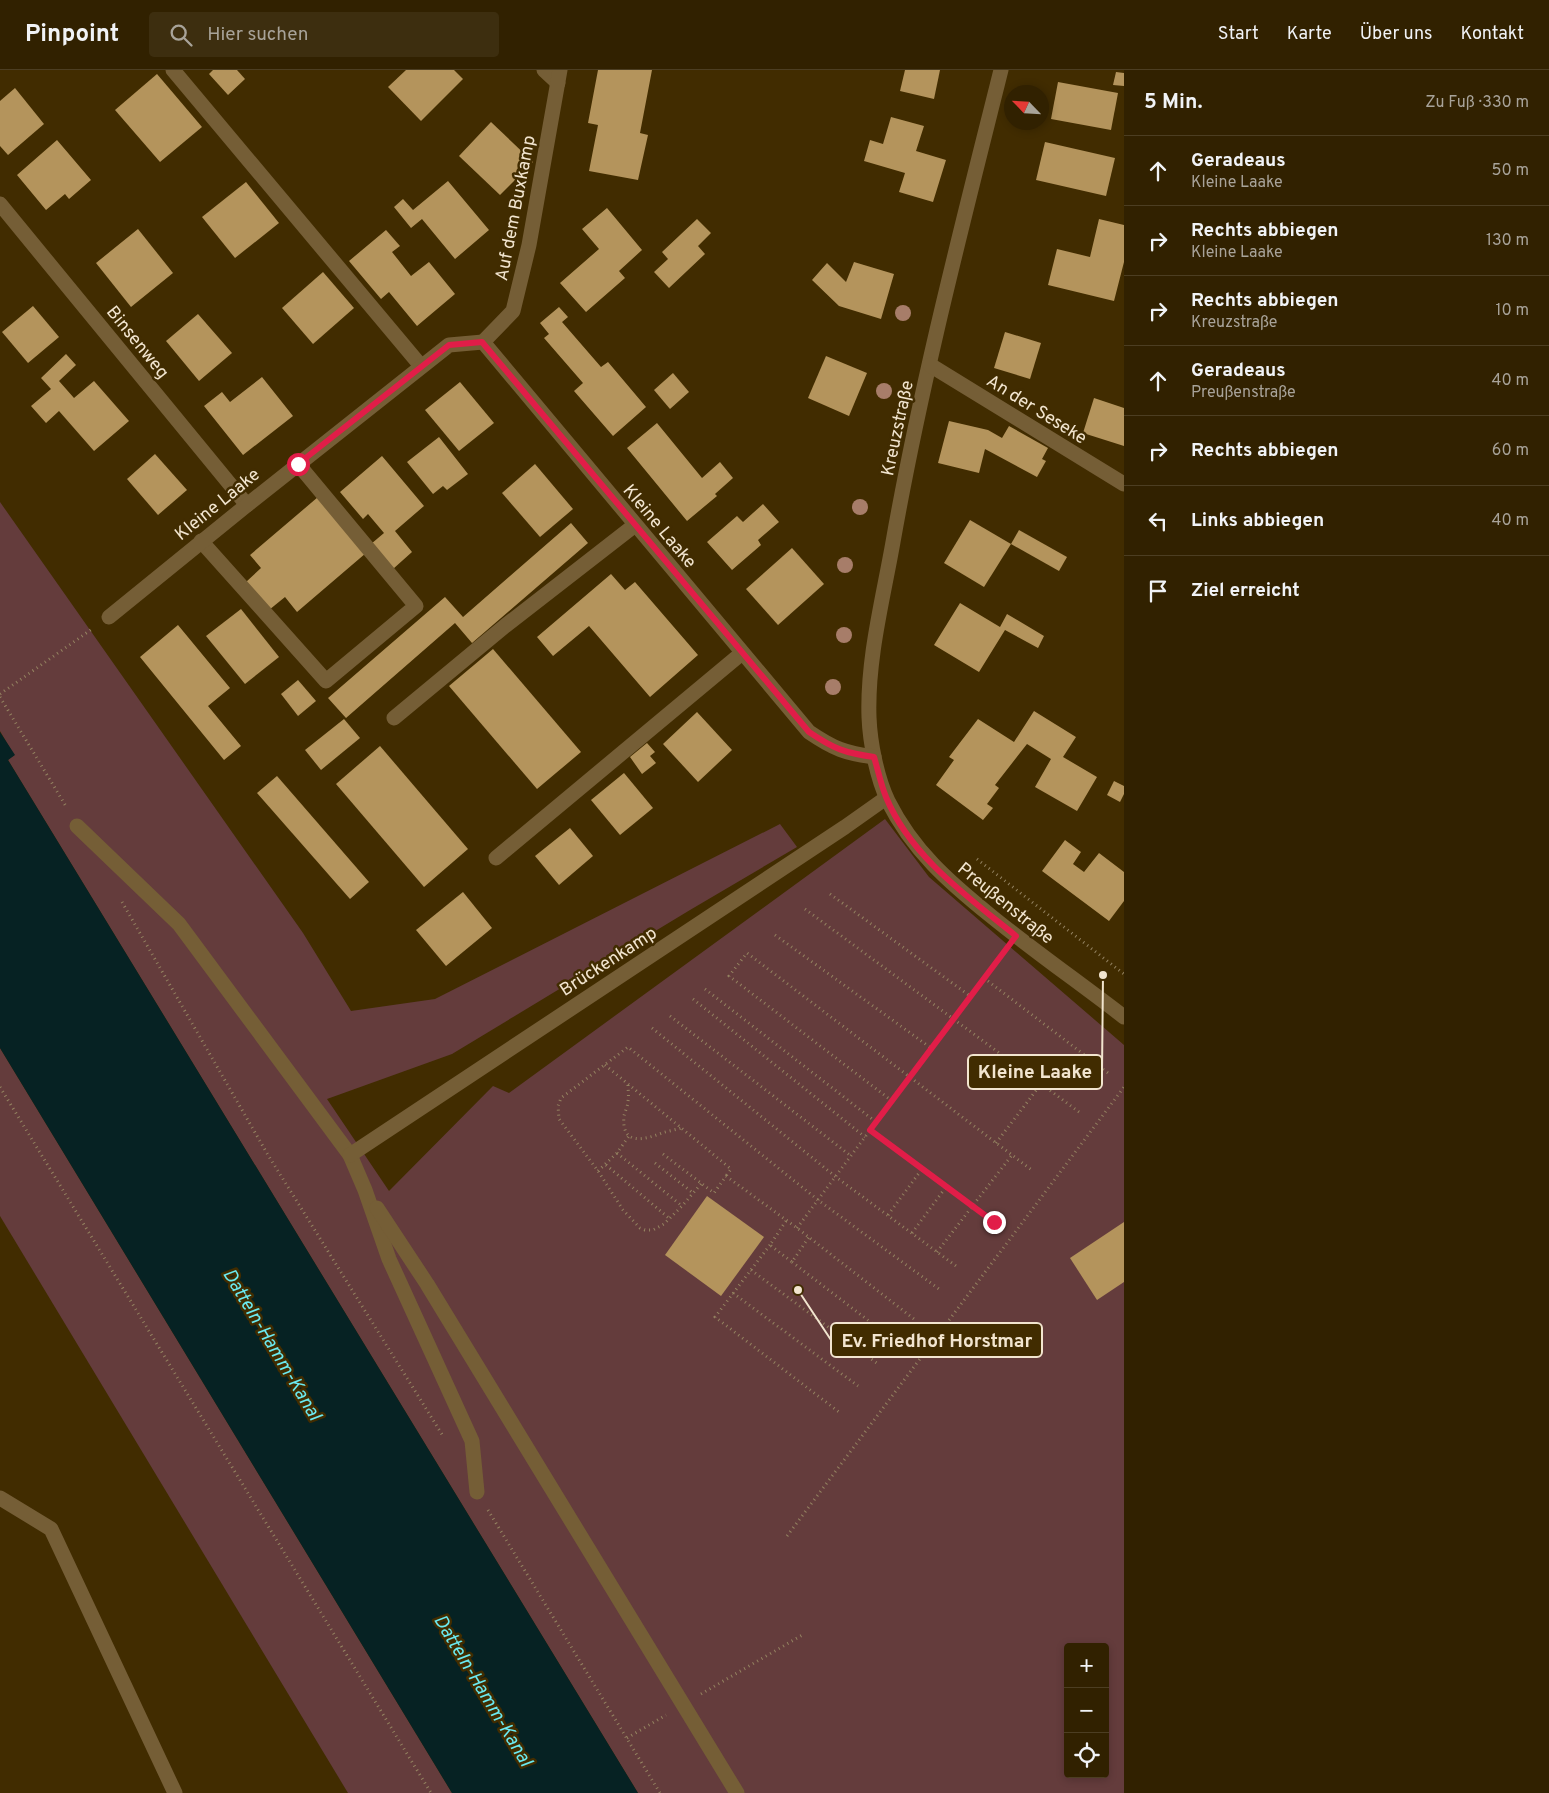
<!DOCTYPE html>
<html lang="de">
<head>
<meta charset="utf-8">
<style>
  :root { --surface:#312100; --page:#3d2e0f; --text:#f1f3f6; --muted:#a8a399; --line:#4c3e22 }
  body { margin:0; font-family:Overpass,sans-serif; background:var(--page); color:var(--text) }
  .controls { position:absolute; right:15px; bottom:15px; display:grid; overflow:hidden; border-radius:5px; box-shadow:0 2px 8px #0003 }
  .controls button { width:45px; height:45px; display:grid; place-items:center; padding:0; border:0; border-bottom:1px solid var(--line); background:var(--surface); color:var(--text); font:25px sans-serif }
  .compass { position:absolute; left:1004px; top:15px; width:45px; height:45px; border-radius:50%; background:var(--surface); box-shadow:0 2px 8px #0003; rotate:295deg }
  .stop { position:absolute; width:15px; height:15px; margin:-11px; border:4px solid #e11d48; border-radius:50%; background:#fff }
  .stop.end { background:#e11d48; border-color:#fff; box-shadow:0 1px 5px #0008 }
  .list { margin:0; padding:0; list-style:none }
  h2 { display:flex; justify-content:space-between; align-items:center; height:65px; margin:0; padding:0 20px; font-size:21px }
  h2 small { font-size:16px; font-weight:400; color:var(--muted) }
  .list li { display:grid; grid-template-columns:32px 1fr auto; gap:15px; align-items:center; box-sizing:border-box; height:70px; padding:0 20px; border-top:1px solid var(--line) }
  .list b { display:block; font-size:19px; white-space:nowrap }
  .list p { margin:0; font-size:16px; white-space:nowrap; color:var(--muted) }
  .list em { font-size:16px; font-style:normal; color:var(--muted) }
  .icon { flex:none; width:28px; height:28px; fill:none; stroke:currentColor; stroke-width:2; stroke-linecap:round; stroke-linejoin:round }
  .map { position:relative; flex:none; width:1124px; height:1723px; overflow:hidden }
  header { display:flex; align-items:center; gap:30px; box-sizing:border-box; height:70px; padding:0 25px; background:var(--surface); border-bottom:1px solid var(--line) }
  header strong { font-size:24px }
  nav { display:flex; gap:28px; margin-inline-start:auto; font-size:18px }
  .search { width:350px; height:45px; background:var(--page); display:flex; align-items:center; gap:12px; box-sizing:border-box; padding:0 18px; border-radius:5px; color:var(--muted); font-size:19px }
  main { display:flex }
  aside { flex:1; background:var(--surface) }
  .map>svg:first-child { display:block }
  .green { fill:#643c3c; fill-rule:evenodd }
  .water { fill:#062223 }
  .building { fill:#b4945c }
  .lines { fill:none; stroke-linecap:round; stroke-linejoin:round }
  .path { stroke:#948361; stroke-width:3; stroke-dasharray:1 4; stroke-linecap:butt }
  .minor { stroke:#755e36; stroke-width:15 }
  .tree { fill:#a77d69 }
  .route { stroke:#e11d48; stroke-width:6 }
  .labels { text-anchor:middle; stroke-width:5; stroke-linejoin:round; paint-order:stroke }
  .street-label { font-size:18px; fill:#f2e5cf; stroke:#412c00 }
  .water-label { font-size:19px; font-style:italic; fill:#6aeaf1; stroke:#412c00 }
  .leader { fill:none; stroke:#f2e5cf; stroke-width:2 }
  .callout-dot { fill:#f2e5cf; stroke:#412c00; stroke-width:2 }
  .callout { fill:#412c00; stroke:#f2e5cf; stroke-width:2 }
  .callout-label { font-size:19px; text-anchor:middle; font-weight:bold; fill:#f2e5cf }
</style>
</head>
<body>
<header>
<strong>Pinpoint</strong>
<div class="search"><svg class="icon" aria-label="search" viewBox="0 0 24 24"><circle cx="10" cy="10" r="6"/><path d="M15 15l6 6"/></svg>Hier suchen</div>
<nav><a>Start</a><a>Karte</a><a>Über uns</a><a>Kontakt</a></nav>
</header>
<main>
<div class="map">
<svg width="1124" height="1723" viewBox="0 0 1124 1723">
  <rect width="100%" height="100%" fill="#412c00"/>
  <g class="green">
    <path d="M0,432l303,431 48,78 84,-12 345,-175 17,23 -107,63 -238,144 -125,45 62,92 104,-105 16,7 376,-274 44,58 195,168v748h-486l-630,-1033 6,-5 -14,-24zM1068,1577h37v127h-37z"/>
    <polygon points="0,978 452,1723 348,1723 0,1146"/>
  </g>
  <polygon class="water" points="0,662 15,685 8,690 638,1723 452,1723 0,978"/>
  <g class="building">
    <polygon points="213,0 237,0 245,9 228,25 209,4"/>
    <polygon points="406,0 454,0 463,9 421,51 388,17"/>
    <polygon points="598,0 652,0 640,63 648,65 638,110 589,101 598,55 588,53"/>
    <polygon points="905,0 940,0 934,29 900,21"/>
    <polygon points="1116,2 1124,3 1124,16 1113,15"/>
    <polygon points="157,4 202,57 160,92 115,40"/>
    <polygon points="1058,12 1118,23 1111,60 1051,49"/>
    <polygon points="15,18 44,54 8,85 0,76 0,31"/>
    <polygon points="891,47 924,56 916,81 946,90 933,132 899,122 905,103 864,91 870,70 883,74"/>
    <polygon points="491,52 533,92 500,125 459,86"/>
    <polygon points="57,70 91,110 69,129 65,124 46,140 17,105"/>
    <polygon points="1045,72 1115,88 1106,126 1036,110"/>
    <polygon points="448,111 489,160 455,189 422,149 411,158 394,137 403,129 413,140"/>
    <polygon points="246,112 279,153 235,188 202,147"/>
    <polygon points="607,138 642,180 619,201 625,208 586,242 560,213 599,179 582,159"/>
    <polygon points="697,149 711,163 698,176 705,184 669,218 654,202 668,189 662,182"/>
    <polygon points="1099,149 1124,155 1124,192 1114,231 1048,215 1057,179 1090,187"/>
    <polygon points="138,159 173,203 131,237 96,193"/>
    <polygon points="386,160 400,176 392,182 411,206 429,192 455,224 417,256 389,222 381,229 349,191"/>
    <polygon points="854,192 894,204 881,249 839,236 812,210 827,193 846,212"/>
    <polygon points="323,202 354,238 313,274 282,238"/>
    <polygon points="33,236 59,267 28,293 2,262"/>
    <polygon points="559,237 568,247 562,252 601,297 608,292 646,337 613,366 574,321 583,313 544,268 549,264 540,253"/>
    <polygon points="198,244 232,283 199,311 166,271"/>
    <polygon points="1005,262 1041,273 1030,309 994,298"/>
    <polygon points="66,284 76,295 59,311 74,328 94,311 129,351 94,381 59,341 46,353 31,336 51,319 41,308"/>
    <polygon points="826,286 867,303 849,346 808,328"/>
    <polygon points="673,303 689,322 670,339 654,320"/>
    <polygon points="262,307 293,346 243,385 204,336 222,322 230,332"/>
    <polygon points="460,312 494,353 459,381 425,340"/>
    <polygon points="1094,328 1124,338 1124,376 1083,363"/>
    <polygon points="949,351 988,360 1002,368 1009,356 1048,378 1042,389 1046,391 1037,407 985,379 979,403 938,393"/>
    <polygon points="657,353 702,408 720,392 733,408 715,424 717,426 687,451 627,378"/>
    <polygon points="439,367 468,404 447,420 443,416 433,424 407,392"/>
    <polygon points="155,384 187,420 158,445 127,409"/>
    <polygon points="382,386 424,436 395,461 412,482 393,499 371,474 384,463 368,444 363,449 340,422"/>
    <polygon points="535,394 573,439 540,467 502,423"/>
    <polygon points="318,427 366,483 297,542 285,527 269,540 246,512 261,498 250,485"/>
    <polygon points="763,434 779,452 758,470 761,475 732,500 707,472 737,446 743,452"/>
    <polygon points="970,450 1011,474 984,517 944,493"/>
    <polygon points="571,453 588,473 472,573 455,553 346,648 328,628 445,527 463,547"/>
    <polygon points="1019,460 1067,487 1059,501 1011,474"/>
    <polygon points="792,478 824,514 778,555 746,519"/>
    <polygon points="611,504 625,520 635,512 698,585 650,627 589,556 553,586 537,567"/>
    <polygon points="960,533 1000,557 1007,544 1044,566 1038,578 1005,560 979,602 934,575"/>
    <polygon points="241,539 279,587 245,614 206,566"/>
    <polygon points="178,555 230,618 208,636 241,676 224,690 140,587"/>
    <polygon points="493,579 581,682 537,719 449,616"/>
    <polygon points="298,610 316,631 298,646 281,624"/>
    <polygon points="1034,641 1076,667 1063,687 1097,707 1077,741 1035,717 1051,689 1027,674 995,715 999,718 987,734 993,738 983,750 936,715 954,690 949,687 978,649 1014,672"/>
    <polygon points="697,642 732,680 698,712 663,674"/>
    <polygon points="344,649 360,668 321,700 305,680"/>
    <polygon points="647,673 655,682 650,686 656,693 642,704 630,687"/>
    <polygon points="380,676 468,779 424,817 336,714"/>
    <polygon points="624,703 653,738 620,765 591,730"/>
    <polygon points="277,706 369,812 350,829 257,723"/>
    <polygon points="1114,711 1124,716 1124,724 1120,732 1107,725"/>
    <polygon points="570,758 593,786 559,815 535,786"/>
    <polygon points="1065,770 1081,782 1073,794 1084,802 1099,783 1124,802 1124,831 1109,851 1042,801"/>
    <polygon points="463,822 492,858 446,896 416,860"/>
    <polygon points="707,1126 764,1167 721,1226 665,1185"/>
    <polygon points="1124,1152 1124,1212 1097,1230 1070,1188"/>
  </g>
  <g class="lines">
    <g class="path">
      <polyline points="0,624 92,559"/>
      <polyline points="0,627 67,738"/>
      <polyline points="977,789 1124,904"/>
      <polyline points="830,824 970,926"/>
      <polyline points="122,832 268,1085 443,1366"/>
      <polyline points="805,839 1079,1042"/>
      <polyline points="775,865 931,978"/>
      <polyline points="984,908 1108,1003"/>
      <polyline points="705,919 876,1052"/>
      <polyline points="693,929 865,1067"/>
      <polyline points="670,946 851,1086"/>
      <polyline points="652,958 836,1107 956,1196"/>
      <polyline points="605,995 731,1099 726,1106"/>
      <path d="M628,1015c0,5 1,11 0,16 0,5 -3,10 -4,15 -3,30 20,24 38,17 6,-2 13,-3 19,-5"/>
      <polyline points="0,1017 431,1723"/>
      <polyline points="892,1031 729,906 747,883 1033,1101"/>
      <polyline points="870,1061 994,1153"/>
      <polyline points="996,1073 1041,1014"/>
      <polyline points="617,1083 682,1136"/>
      <polyline points="663,1084 714,1123 726,1106 797,1158 914,1249"/>
      <polyline points="655,1093 693,1123"/>
      <polyline points="606,1095 670,1149"/>
      <polyline points="598,1101 617,1083 629,1066"/>
      <polyline points="701,1114 682,1136 664,1154 653,1160 645,1160 640,1158 623,1140 598,1101 559,1049 558,1036 561,1028 628,977 818,1130 939,1219"/>
      <polyline points="888,1145 922,1099"/>
      <polyline points="786,1151 770,1175 792,1192 809,1167"/>
      <polyline points="797,1158 1003,882"/>
      <polyline points="912,1163 946,1117"/>
      <polyline points="770,1175 715,1247 839,1342"/>
      <polyline points="937,1182 1012,1085"/>
      <polyline points="792,1192 895,1271"/>
      <polyline points="751,1200 878,1294"/>
      <polyline points="733,1223 858,1316"/>
      <polyline points="488,1440 660,1723"/>
      <polyline points="787,1466 1124,1017"/>
      <polyline points="701,1624 804,1564"/>
      <polyline points="627,1668 666,1645"/>
    </g>
    <g class="minor">
      <polyline points="173,0 421,296"/>
      <polyline points="544,0 558,13"/>
      <path d="M1001,0c-39,156 -80,313 -108,472 -10,57 -26,117 -24,175 1,26 8,61 19,84 25,50 61,81 103,115 43,35 89,67 133,101"/>
      <polyline points="0,134 247,435"/>
      <path d="M483,272l326,390c25,17 36,21 65,25"/>
      <polyline points="483,272 513,241 529,175 560,0"/>
      <polyline points="930,295 1124,414"/>
      <polyline points="201,471 326,611 416,536 298,394"/>
      <polyline points="109,547 247,435 449,275 483,272"/>
      <polyline points="394,648 505,556 635,455"/>
      <polyline points="77,756 179,854 350,1085 365,1120 389,1189 472,1371 477,1422"/>
      <polyline points="496,788 742,583"/>
      <polyline points="350,1085 845,757 886,728"/>
      <polyline points="377,1138 427,1214 737,1723"/>
      <polyline points="0,1428 51,1459 175,1723"/>
    </g>
  </g>
  <g class="tree">
    <circle cx="903" cy="243" r="8"/>
    <circle cx="884" cy="321" r="8"/>
    <circle cx="860" cy="437" r="8"/>
    <circle cx="845" cy="495" r="8"/>
    <circle cx="844" cy="565" r="8"/>
    <circle cx="833" cy="617" r="8"/>
  </g>
  <g class="lines">
    <path class="route" d="M298,394l151,-119 33,-3 327,390c25,17 36,21 65,25 4,13 7,28 12,40 24,59 82,100 130,139l-146,194 124,92"/>
  </g>
  <g class="labels">
    <g class="street-label">
      <text transform="translate(515 138) rotate(-79)" y="6">Auf dem Buxkamp</text>
      <text transform="translate(138 272) rotate(51)" y="6">Binsenweg</text>
      <text transform="translate(1037 339) rotate(32)" y="6">An der Seseke</text>
      <text transform="translate(897 358) rotate(-78)" y="6">Kreuzstraße</text>
      <text transform="translate(217 434) rotate(-39)" y="6">Kleine Laake</text>
      <text transform="translate(660 456) rotate(50)" y="6">Kleine Laake</text>
      <text transform="translate(1006 833) rotate(39)" y="6">Preußenstraße</text>
      <text transform="translate(608 891) rotate(-33)" y="6">Brückenkamp</text>
    </g>
    <g class="water-label">
      <text transform="translate(273 1274) rotate(59)" y="7">Datteln-Hamm-Kanal</text>
      <text transform="translate(484 1620) rotate(59)" y="7">Datteln-Hamm-Kanal</text>
    </g>
  </g>
  <path class="leader" d="M1103 905L1102 1002M798 1220L831 1270"/>
  <g class="callout-dot">
    <circle cx="1103" cy="905" r="5"/>
    <circle cx="798" cy="1220" r="5"/>
  </g>
  <g class="callout">
    <rect x="968" y="985" width="134" height="34" rx="5"/>
    <rect x="831" y="1253" width="211" height="34" rx="5"/>
  </g>
  <g class="callout-label">
    <text x="1035" y="1008">Kleine Laake</text>
    <text x="937" y="1277">Ev. Friedhof Horstmar</text>
  </g>
</svg>
<div class="controls">
<button>+</button>
<button>−</button>
<button><svg class="icon" aria-label="locate" viewBox="0 0 24 24"><circle cx="12" cy="12" r="6"/><path d="M12 2v4M12 18v4M2 12h4M18 12h4"/></svg></button>
</div>
<svg class="compass" viewBox="-18 -18 36 36"><path d="M0-13l5 13h-10z" fill="#e53935"/><path d="M0 13l5-13h-10z" fill="#a8a399"/></svg>
<div class="stop" style="left:298px;top:394px"></div>
<div class="stop end" style="left:994px;top:1152px"></div>
</div>
<aside>
<h2>5 Min.<small>Zu Fuß · 330 m</small></h2>
<ul class="list">
<li><svg class="icon" aria-label="ahead" viewBox="0 0 24 24"><path d="M12 20V5M6 11l6-6 6 6"/></svg><div><b>Geradeaus</b><p>Kleine Laake</p></div><em>50 m</em></li>
<li><svg class="icon" aria-label="right" viewBox="0 0 24 24"><path d="M7 20v-9h11M14 6l5 5-5 5"/></svg><div><b>Rechts abbiegen</b><p>Kleine Laake</p></div><em>130 m</em></li>
<li><svg class="icon" aria-label="right" viewBox="0 0 24 24"><path d="M7 20v-9h11M14 6l5 5-5 5"/></svg><div><b>Rechts abbiegen</b><p>Kreuzstraße</p></div><em>10 m</em></li>
<li><svg class="icon" aria-label="ahead" viewBox="0 0 24 24"><path d="M12 20V5M6 11l6-6 6 6"/></svg><div><b>Geradeaus</b><p>Preußenstraße</p></div><em>40 m</em></li>
<li><svg class="icon" aria-label="right" viewBox="0 0 24 24"><path d="M7 20v-9h11M14 6l5 5-5 5"/></svg><div><b>Rechts abbiegen</b></div><em>60 m</em></li>
<li><svg class="icon" aria-label="left" viewBox="0 0 24 24"><path d="M17 20v-9H6M10 6l-5 5 5 5"/></svg><div><b>Links abbiegen</b></div><em>40 m</em></li>
<li><svg class="icon" aria-label="arrive" viewBox="0 0 24 24"><path d="M6 21V4h12l-3 4 3 4H6"/></svg><div><b>Ziel erreicht</b></div></li>
</ul>
</aside>
</main>
</body>
</html>
